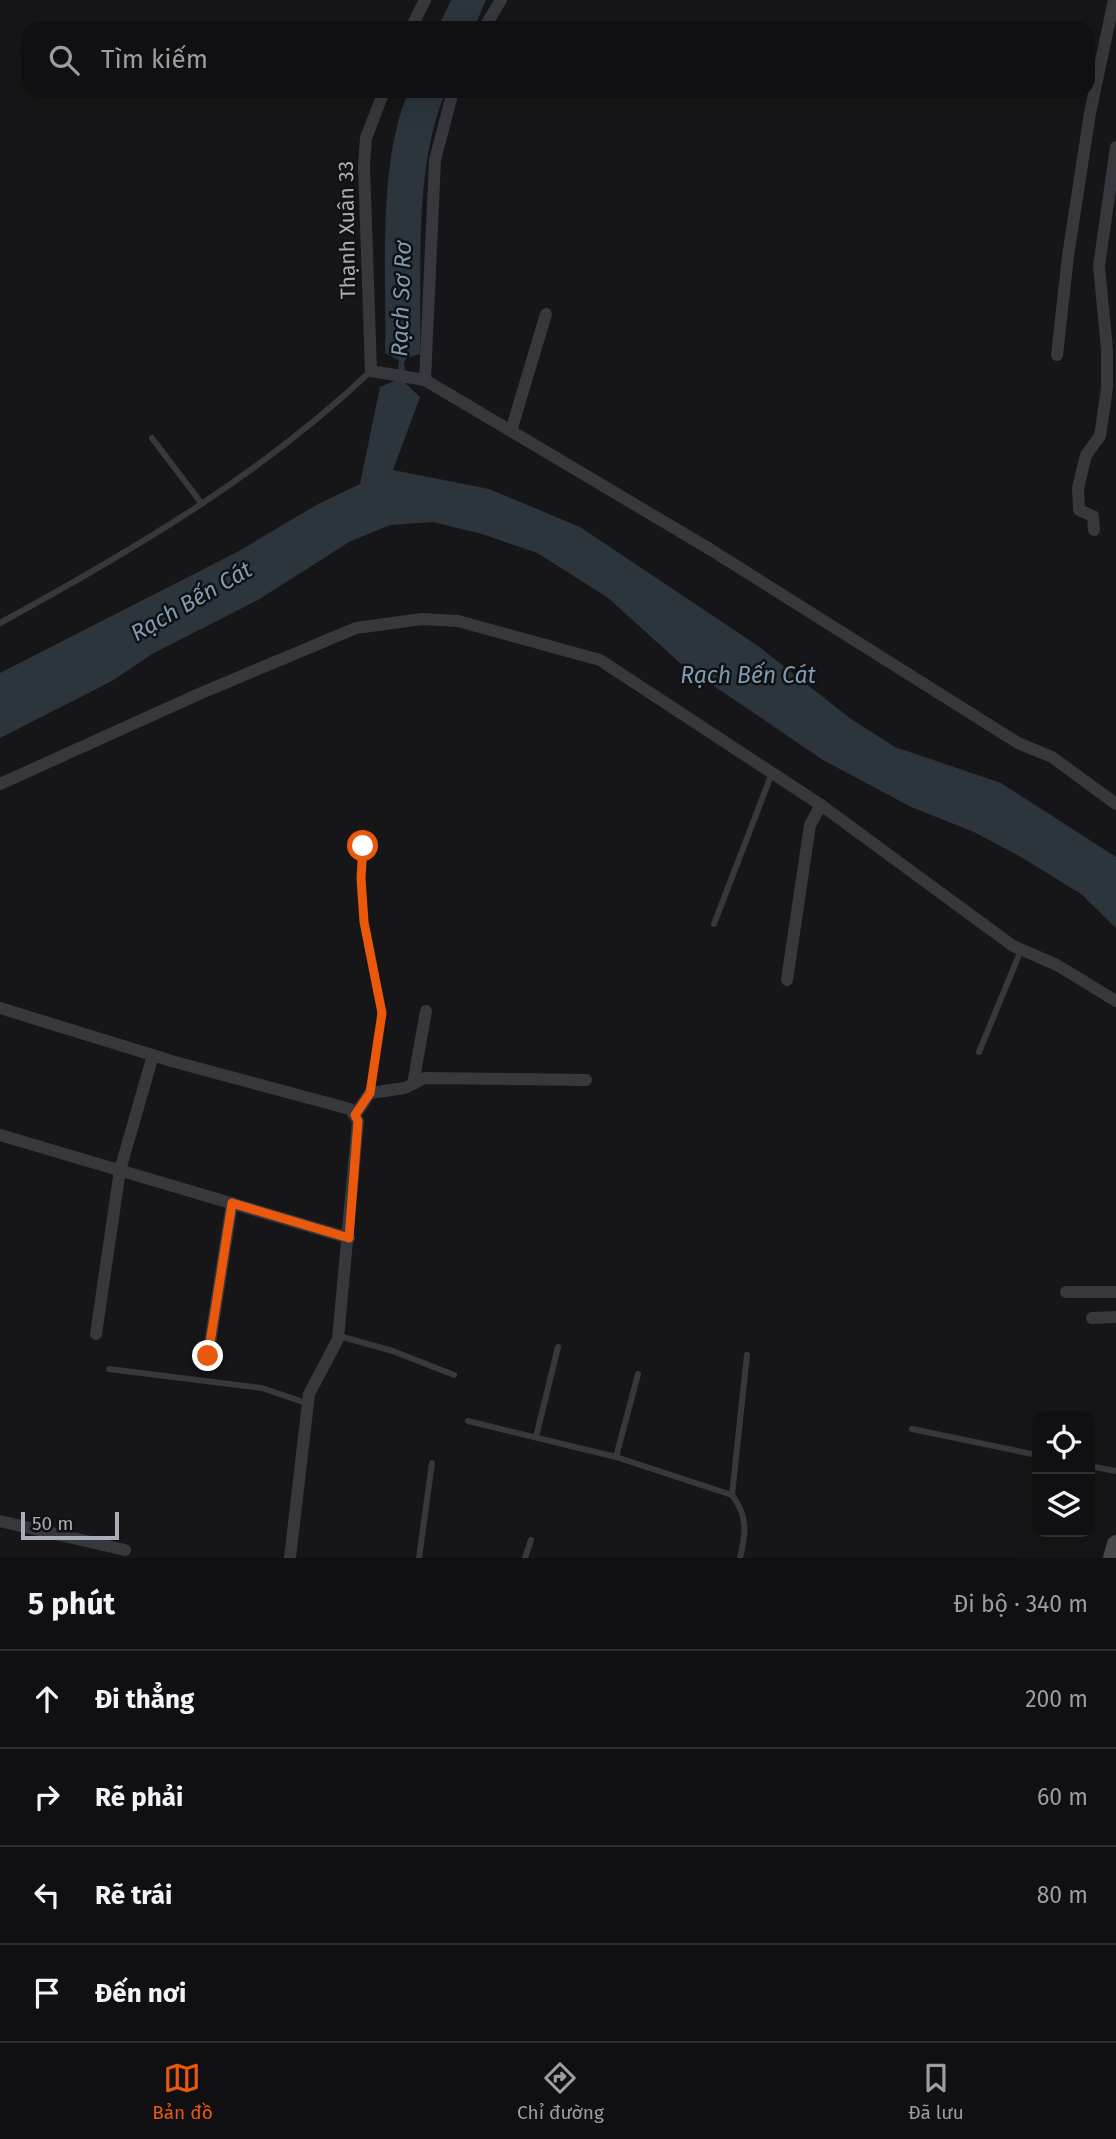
<!DOCTYPE html>
<html lang="vi">
<head>
<meta charset="utf-8">
<style>
  :root { --surface:#101012; --page:#1e1e20; --text:#f1f3f6; --muted:#9c9d9f; --line:#303032; --accent:#ea580c }
  body { margin:0; font-family:"Fira Sans",sans-serif; background:var(--page); color:var(--text) }
  .controls { position:absolute; right:21px; bottom:21px; display:grid; overflow:hidden; border-radius:14px; box-shadow:0 7px 28px #0002 }
  .controls button { width:63px; height:63px; display:grid; place-items:center; padding:0; border:0; border-bottom:2px solid var(--line); background:var(--surface); color:var(--text); font:35px sans-serif }
  .scale { position:absolute; left:21px; bottom:18px; width:98px; box-sizing:border-box; padding-left:7px; border:4px solid #a8adb8; border-top:0; font-size:19px; line-height:24px; white-space:nowrap; color:#a8adb8; -webkit-text-stroke:5px #111113; paint-order:stroke }
  .stop { position:absolute; width:21px; height:21px; margin:-16px; border:5px solid #ea580c; border-radius:50%; background:#fff }
  .stop.end { background:#ea580c; border-color:#fff; box-shadow:0 2px 7px #0008 }
  .list { margin:0; padding:0; list-style:none }
  h2 { display:flex; justify-content:space-between; align-items:center; height:91px; margin:0; padding:0 28px; font-size:30px }
  h2 small { font-size:23px; font-weight:400; color:var(--muted) }
  .list li { display:grid; grid-template-columns:46px 1fr auto; gap:21px; align-items:center; box-sizing:border-box; height:98px; padding:0 28px; border-top:2px solid var(--line) }
  .list b { display:block; font-size:26px; white-space:nowrap }
  .list em { font-size:23px; font-style:normal; color:var(--muted) }
  .icon { flex:none; width:38px; height:38px; fill:none; stroke:currentColor; stroke-width:2; stroke-linecap:round; stroke-linejoin:round }
  .map { position:relative; flex:none; width:1116px; height:1558px; overflow:hidden }
  .search { position:absolute; background:var(--surface); box-shadow:0 7px 28px #0002; left:21px; right:21px; top:21px; height:77px; display:flex; align-items:center; gap:18px; box-sizing:border-box; padding:0 24px; border-radius:21px; color:var(--muted); font-size:26px }
  .sheet { height:483px; background:var(--surface) }
  nav { display:flex; justify-content:space-around; align-items:center; box-sizing:border-box; height:98px; border-top:2px solid var(--line); background:var(--surface); font-size:19px; color:var(--muted) }
  nav a { display:grid; justify-items:center; gap:4px }
  nav .on { color:var(--accent) }
  .map>svg:first-child { display:block }
  .water { fill:#2c353c }
  .lines { fill:none; stroke-linecap:round; stroke-linejoin:round }
  .lane { stroke:#37383d; stroke-width:6 }
  .street { stroke:#37383d; stroke-width:12 }
  .secondary { stroke:#45474d; stroke-width:18 }
  .route { stroke:#ea580c; stroke-width:9 }
  .labels { text-anchor:middle; stroke-width:5; stroke-linejoin:round; paint-order:stroke }
  .street-label { font-size:21px; fill:#a8adb8; stroke:#111113 }
  .water-label { font-size:23px; font-style:italic; fill:#7f9bb3; stroke:#111113 }
</style>
</head>
<body>
<div class="map">
<svg width="1116" height="1558" viewBox="0 0 1116 1558">
  <rect width="100%" height="100%" fill="#161618"/>
  <g class="water">
    <polygon points="451,0 486,0 474,28 438,28"/>
    <path d="M409,91h37c-33,77 -24,181 -26,263l-13,4 -3,4 2,22 14,13 -27,73 96,19 91,38 178,119 93,73 44,28 106,36 115,74v71l-35,-34 -60,-37 -47,-25 -63,-25 -88,-47 -143,-97 -73,-66 -70,-44 -55,-19 -49,-12 -43,3 -41,17 -91,58 -106,54 -40,27 -112,57v-65l239,-122 79,-47 42,-20 20,-97 17,-7 2,-20 -14,-7c2,-77 -8,-192 24,-262z"/>
  </g>
  <g class="lines">
    <g class="lane">
      <polyline points="152,438 202,504"/>
      <path d="M0,623c132,-72 261,-148 371,-252"/>
      <polyline points="364,846 361,878 364,922 382,1013 370,1093"/>
      <polyline points="714,924 772,773"/>
      <polyline points="979,1052 1021,950"/>
      <polyline points="339,1336 393,1351 454,1375"/>
      <polyline points="109,1369 262,1388 309,1404"/>
      <path d="M468,1421l148,36 116,38c16,21 14,38 8,63"/>
      <polyline points="912,1429 1037,1455"/>
      <polyline points="536,1437 558,1347"/>
      <polyline points="616,1457 638,1374"/>
      <polyline points="1090,1466 1116,1471"/>
      <polyline points="732,1495 747,1355"/>
      <polyline points="419,1558 432,1463"/>
      <polyline points="525,1558 531,1540"/>
    </g>
    <g class="street">
      <polyline points="411,28 425,0"/>
      <polyline points="484,28 501,0"/>
      <polyline points="384,91 366,138 364,166 371,371 425,380 708,548 1018,743 1052,757 1116,804"/>
      <polyline points="1057,355 1068,256 1090,113 1114,0"/>
      <polyline points="425,380 435,160 453,91"/>
      <polyline points="511,431 546,314"/>
      <polyline points="1094,530 1093,516 1079,510 1078,488 1086,455 1100,436 1107,388 1107,349 1099,266 1116,147"/>
      <polyline points="0,784 199,694 356,628 422,619 458,621 600,660 821,805 1013,946 1057,965 1116,1001"/>
      <polyline points="787,980 810,825 821,805"/>
      <polyline points="0,1008 175,1062 350,1109 358,1121 338,1339 309,1394 290,1558"/>
      <polyline points="413,1084 426,1011"/>
      <polyline points="355,1115 370,1093 405,1088 425,1078 586,1080"/>
      <polyline points="0,1135 349,1238"/>
      <polyline points="1066,1292 1116,1292"/>
      <polyline points="1092,1318 1116,1317"/>
      <polyline points="96,1334 120,1170 153,1055"/>
      <polyline points="208,1356 232,1203"/>
      <polyline points="0,1521 125,1550"/>
    </g>
    <polyline class="secondary" points="1112,1558 1116,1544"/>
  </g>
  <g class="lines">
    <polyline class="route" points="208,1356 232,1203 349,1238 358,1121 355,1115 370,1093 382,1013 364,922 361,878 363,846"/>
  </g>
  <g class="labels">
    <g class="street-label">
      <text transform="translate(347 230) rotate(-91)" y="7">Thạnh Xuân 33</text>
    </g>
    <g class="water-label">
      <text transform="translate(401 299) rotate(-88)" y="8">Rạch Sơ Rơ</text>
      <text transform="translate(191 601) rotate(-30)" y="8">Rạch Bến Cát</text>
      <text x="748" y="683">Rạch Bến Cát</text>
    </g>
  </g>
</svg>
<div class="controls">
<button><svg class="icon" aria-label="locate" viewBox="0 0 24 24"><circle cx="12" cy="12" r="6"/><path d="M12 2v4M12 18v4M2 12h4M18 12h4"/></svg></button>
<button><svg class="icon" aria-label="layers" viewBox="0 0 24 24"><path d="M12 4l9 5-9 5-9-5zM3 14l9 5 9-5"/></svg></button>
</div>
<div class="scale">50 m</div>
<div class="stop" style="left:363px;top:846px"></div>
<div class="stop end" style="left:208px;top:1356px"></div>
<div class="search"><svg class="icon" aria-label="search" viewBox="0 0 24 24"><circle cx="10" cy="10" r="6"/><path d="M15 15l6 6"/></svg>Tìm kiếm</div>
</div>
<section class="sheet">
<h2>5 phút<small>Đi bộ · 340 m</small></h2>
<ul class="list">
<li><svg class="icon" aria-label="ahead" viewBox="0 0 24 24"><path d="M12 20V5M6 11l6-6 6 6"/></svg><div><b>Đi thẳng</b></div><em>200 m</em></li>
<li><svg class="icon" aria-label="right" viewBox="0 0 24 24"><path d="M7 20v-9h11M14 6l5 5-5 5"/></svg><div><b>Rẽ phải</b></div><em>60 m</em></li>
<li><svg class="icon" aria-label="left" viewBox="0 0 24 24"><path d="M17 20v-9H6M10 6l-5 5 5 5"/></svg><div><b>Rẽ trái</b></div><em>80 m</em></li>
<li><svg class="icon" aria-label="arrive" viewBox="0 0 24 24"><path d="M6 21V4h12l-3 4 3 4H6"/></svg><div><b>Đến nơi</b></div></li>
</ul>
</section>
<nav>
<a class="on"><svg class="icon" aria-label="map" viewBox="0 0 24 24"><path d="M3 6l6-2 6 2 6-2v14l-6 2-6-2-6 2zM9 4v14M15 6v14"/></svg>Bản đồ</a>
<a><svg class="icon" aria-label="directions" viewBox="0 0 24 24"><path d="M12 3l9 9-9 9-9-9zM9 14v-3h6M13 9l2 2-2 2"/></svg>Chỉ đường</a>
<a><svg class="icon" aria-label="saved" viewBox="0 0 24 24"><path d="M7 4h10v16l-5-4-5 4z"/></svg>Đã lưu</a>
</nav>
</body>
</html>
